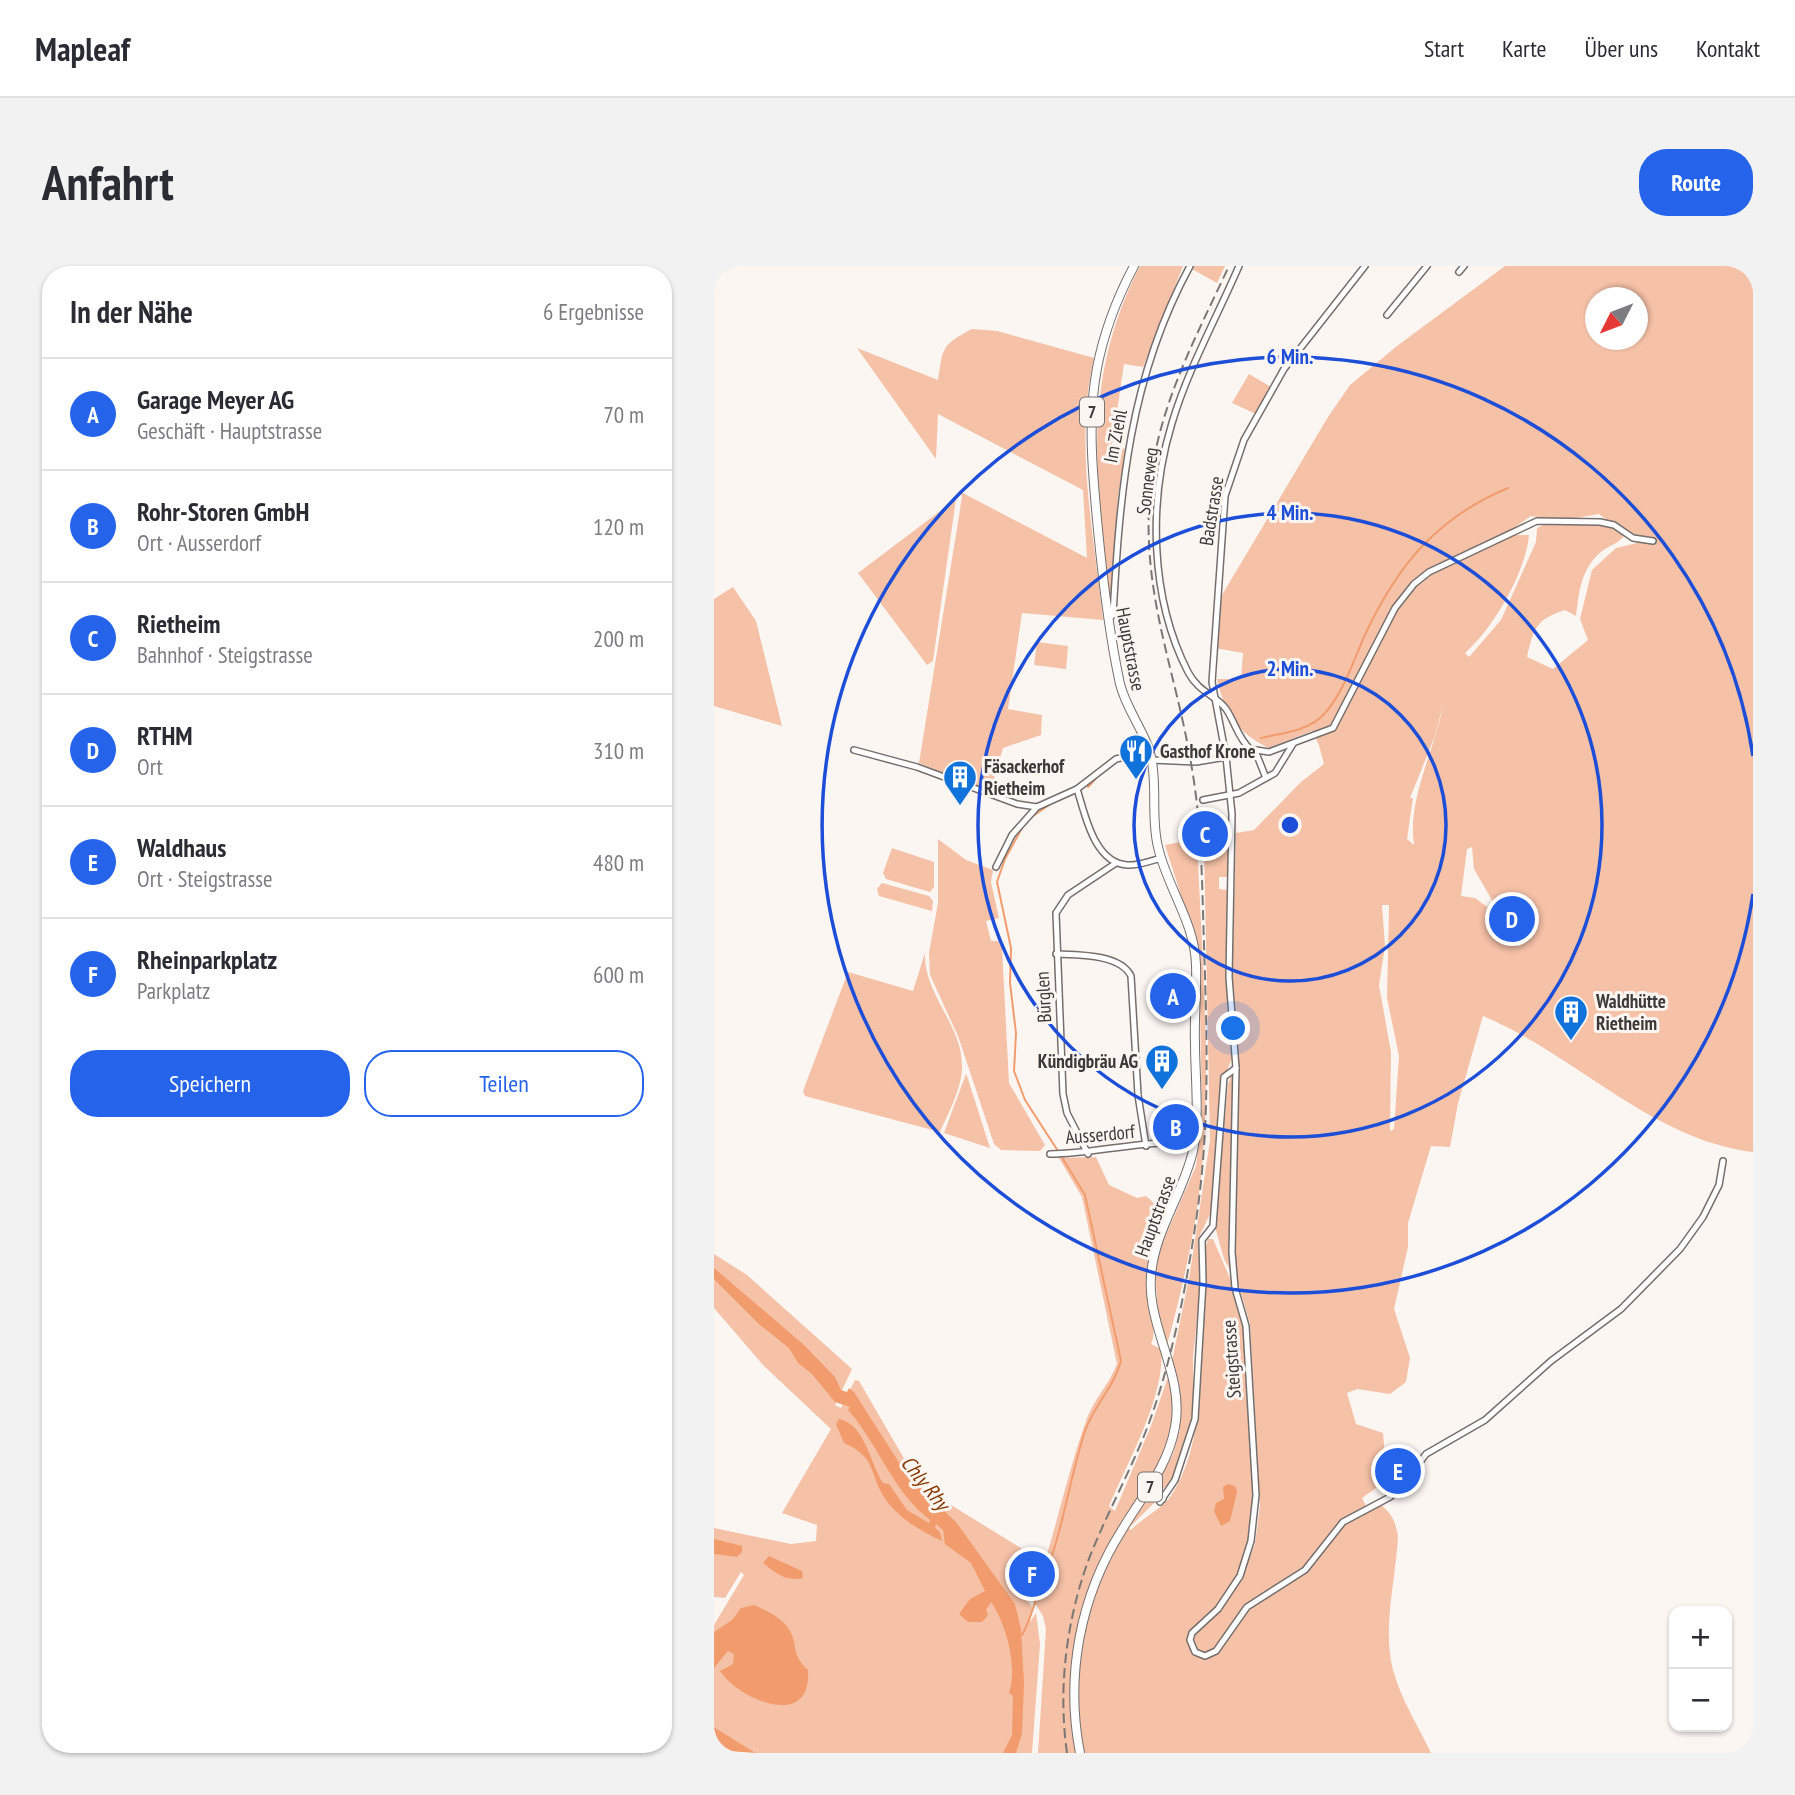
<!DOCTYPE html>
<html lang="de">
<head>
<meta charset="utf-8">
<style>
  :root { --surface:#fff; --page:#f2f2f3; --text:#2b2b33; --muted:#7c7c81; --line:#e1e1e2; --accent:#2563eb }
  body { margin:0; font-family:"PT Sans Narrow",sans-serif; background:var(--page); color:var(--text) }
  .controls { position:absolute; right:21px; bottom:21px; display:grid; overflow:hidden; border-radius:14px; box-shadow:0 2px 5px #0004 }
  .controls button { width:63px; height:63px; display:grid; place-items:center; padding:0; border:0; border-bottom:2px solid var(--line); background:var(--surface); color:var(--text); font:35px sans-serif }
  .compass { position:absolute; left:871px; top:21px; width:63px; height:63px; border-radius:50%; background:var(--surface); box-shadow:0 2px 5px #0004; rotate:228deg }
  .you { position:absolute; left:520px; top:763px; width:24px; height:24px; margin:-18px; border:5px solid #fff; border-radius:50%; background:#1a73e8; box-shadow:0 0 0 10px #1a73e833 }
  .badge { display:grid; place-items:center; width:46px; height:46px; border-radius:50%; background:var(--accent); color:#fff; font-size:23px; font-weight:700 }
  .pin { position:absolute; translate:-50% -50%; border:4px solid #fff; box-shadow:0 2px 7px #0006 }
  .list { margin:0; padding:0; list-style:none }
  h2 { display:flex; justify-content:space-between; align-items:center; height:91px; margin:0; padding:0 28px; font-size:30px }
  h2 small { font-size:23px; font-weight:400; color:var(--muted) }
  .list li { display:grid; grid-template-columns:46px 1fr auto; gap:21px; align-items:center; box-sizing:border-box; height:112px; padding:0 28px; border-top:2px solid var(--line) }
  .list b { display:block; font-size:26px; white-space:nowrap }
  .list p { margin:0; font-size:23px; white-space:nowrap; color:var(--muted) }
  .list em { font-size:23px; font-style:normal; color:var(--muted) }
  .actions { display:flex; gap:14px; padding:21px 28px }
  .actions a { flex:1; padding:16px 0; border:2px solid var(--accent); border-radius:28px; text-align:center; font-size:24px; color:var(--accent) }
  .actions .main { background:var(--accent); color:#fff }
  .map { position:relative; flex:none; width:1039px; height:1487px; overflow:hidden; border-radius:28px }
  header { display:flex; align-items:center; gap:42px; box-sizing:border-box; height:98px; padding:0 35px; background:var(--surface); border-bottom:2px solid var(--line) }
  header strong { font-size:33px }
  nav { display:flex; gap:38px; margin-inline-start:auto; font-size:24px }
  .intro { display:flex; align-items:center; justify-content:space-between; box-sizing:border-box; height:168px; padding:0 42px }
  h1 { margin:0; font-size:49px }
  .button { padding:18px 32px; border-radius:28px; background:var(--accent); color:#fff; font-size:24px; font-weight:700 }
  main { display:flex; gap:42px; padding:0 42px }
  aside { flex:1; background:var(--surface); border-radius:28px; box-shadow:0 2px 5px #0004 }
  .map>svg:first-child { display:block }
  .green { fill:#f5c1a7; fill-rule:evenodd }
  .water { fill:#f29c6d }
  .lines { fill:none; stroke-linecap:round; stroke-linejoin:round }
  .stream { stroke:#f29c6d; stroke-width:2 }
  .street-casing { stroke:#746f6d; stroke-width:8 }
  .primary-casing { stroke:#746f6d; stroke-width:10 }
  .street { stroke:#fff; stroke-width:5 }
  .primary { stroke:#fff; stroke-width:8 }
  .rail { stroke:#7a7775; stroke-width:2; stroke-dasharray:10 5; stroke-linecap:butt }
  .ring { fill:none; stroke:#1d4ed8; stroke-width:3.5 }
  .labels { text-anchor:middle; stroke-width:6; stroke-linejoin:round; paint-order:stroke }
  .shield { fill:#fcf6f3; stroke:#767271; stroke-width:2 }
  .shield-label { font-size:18px; font-weight:bold; fill:#3c3a39 }
  .street-label { font-size:19px; fill:#3c3a39; stroke:#fcf6f3 }
  .poi-label { font-size:19px; font-weight:bold; fill:#3c3a39; stroke:#fcf6f3; text-anchor:start }
  .water-label { font-size:21px; font-style:italic; fill:#873a00; stroke:#fcf6f3 }
  .centre { fill:#1d4ed8; stroke:#fcf6f3; stroke-width:3.5 }
  .ring-label { font-size:21px; text-anchor:middle; font-weight:bold; fill:#1d4ed8; stroke:#fcf6f3; stroke-width:6; stroke-linejoin:round; paint-order:stroke }
</style>
</head>
<body>
<header>
<strong>Mapleaf</strong>
<nav><a>Start</a><a>Karte</a><a>Über uns</a><a>Kontakt</a></nav>
</header>
<div class="intro"><h1>Anfahrt</h1><a class="button">Route</a></div>
<main>
<aside>
<h2>In der Nähe<small>6 Ergebnisse</small></h2>
<ul class="list">
<li><span class="badge">A</span><div><b>Garage Meyer AG</b><p>Geschäft · Hauptstrasse</p></div><em>70 m</em></li>
<li><span class="badge">B</span><div><b>Rohr-Storen GmbH</b><p>Ort · Ausserdorf</p></div><em>120 m</em></li>
<li><span class="badge">C</span><div><b>Rietheim</b><p>Bahnhof · Steigstrasse</p></div><em>200 m</em></li>
<li><span class="badge">D</span><div><b>RTHM</b><p>Ort</p></div><em>310 m</em></li>
<li><span class="badge">E</span><div><b>Waldhaus</b><p>Ort · Steigstrasse</p></div><em>480 m</em></li>
<li><span class="badge">F</span><div><b>Rheinparkplatz</b><p>Parkplatz</p></div><em>600 m</em></li>
</ul>
<div class="actions"><a class="main">Speichern</a><a>Teilen</a></div>
</aside>
<div class="map">
<svg width="1039" height="1487" viewBox="0 0 1039 1487">
  <rect width="100%" height="100%" fill="#fcf6f3"/>
  <g class="green">
    <path d="M426,0h43l-40,101 -19,-3 -12,81 13,4 -7,47 -7,114c-15,-124 -31,-228 29,-344z"/>
    <polygon points="480,0 511,0 503,17 478,3"/>
    <path d="M791,0h248v886c-101,-12 -180,-99 -270,-136l-25,87 -8,44 -19,-1 -23,77v24l-14,62 16,49 -4,24 -16,12 -33,-5 -10,4 9,31 27,9 4,47 -25,18 4,8 9,-5c15,9 20,18 23,35 -2,43 -16,92 -5,134 8,29 25,56 38,83h-393l8,-124 -3,-13 -11,-17c22,-58 33,-119 54,-178 7,-21 23,-36 31,-57l-35,-167 -23,-39 37,-1 13,28 28,13 9,-2 18,16c-8,24 -16,46 -17,71 -1,20 12,44 4,61l10,5c5,46 -34,114 -52,157l6,5 36,-85 17,-49c23,50 -19,104 -46,143l7,7 13,-21 10,-8 3,4 -26,26 2,2c11,-12 31,-21 40,-34 36,-54 28,-136 34,-198 1,-18 -3,-42 3,-59h5l20,46 12,44 9,178 -4,33 -12,37h4l13,-33 5,-38 -10,-182 -11,-38 -15,-27 -9,-32 13,-143 5,-12 -1,194 7,-189 -7,-101 4,-143 18,-3 47,-48 23,-18 -5,-19 -7,-14 -43,17c-31,-14 -45,-37 -52,-69h24l2,-26 -28,-5 7,-53 106,-178 22,-32 47,-39zM882,32h42v42h-42zM885,248l38,29 -21,5 -24,22 -12,49 8,21 -35,29 -26,-12c7,-29 8,-37 38,-47l11,6c3,-24 5,-48 26,-65 7,-5 17,-8 22,-15 -10,-15 -71,-18 -87,-8l-1,14 -35,78 -32,37 -4,-4c28,-24 61,-81 64,-118h-17l-3,-4 22,-15 27,5zM729,439c-8,46 -36,93 -29,140l-7,-6 6,-41h-3l25,-62zM758,581l2,22 22,38 -5,29 3,-24 -19,-14 -14,-2 6,-47zM668,639h7l-2,93 12,58 -5,73 -4,2 1,-79 -12,-67 6,-39z"/>
    <path d="M258,63l25,2 97,27c-20,85 0,177 9,262l-81,-7 -14,96 34,6 -1,20 -38,13 -13,44 -71,-29 39,-241 4,-26 -3,-5 128,67 -4,-68 -145,-76 -2,45 -79,-111 81,32c5,-32 3,-35 34,-51z"/>
    <polygon points="535,108 557,121 542,148 518,137"/>
    <polygon points="242,233 219,395 213,399 144,307"/>
    <polygon points="19,321 42,355 68,460 0,440 0,333"/>
    <polygon points="323,376 354,380 352,403 320,399"/>
    <polygon points="224,573 252,594 279,604 277,616 285,652 272,655 277,675 284,675 288,682 295,817 331,879 326,885 287,884 280,878 244,770 216,709 215,687 224,637"/>
    <path d="M483,573c4,101 13,203 7,303 -4,68 -19,138 -37,203l-9,-34 -3,-41 4,-19 37,-85 6,-49 -3,-165 -34,-107z"/>
    <polygon points="490,579 515,580 515,611 505,611 505,623 514,624 519,790 508,816 497,946 485,971 487,1014 479,1091 479,1152 458,1214 445,1227 441,1221 459,1188 466,1163 465,1118 458,1095 476,1007 496,874"/>
    <polygon points="178,582 220,596 220,621 216,626 172,613 169,607"/>
    <polygon points="168,617 215,630 219,635 218,645 165,630 163,623"/>
    <path d="M211,687c-2,40 37,72 37,112 1,21 -14,49 -22,67l-135,-36 -2,-5 45,-119 65,19z"/>
    <polygon points="252,808 253,810 276,882 230,867"/>
    <polygon points="0,988 33,1009 138,1103 121,1139 127,1142 141,1114 145,1115 206,1220 323,1292 302,1319 319,1342 316,1356 322,1347 326,1378 318,1487 42,1487 0,1461 0,1359 30,1309 27,1306 11,1332 0,1331 0,1262 77,1278 102,1275 103,1259 68,1247 117,1163 50,1100 0,1042"/>
  </g>
  <g class="water">
    <path d="M0,1002l90,77 31,32 6,13 6,2 2,-4 5,4 55,86 47,44 59,82 6,25 3,54 -2,51 -6,19h-13l9,-18 1,-39 -4,-3c9,-26 -3,-69 -18,-91l-5,8 2,5 -6,7h-14l-9,-8 11,-15 15,-8 -14,-28 -26,-19 -2,-14 -7,-6 -1,4 5,4 2,9c-19,-9 -39,-20 -53,-37 -22,-28 -9,-45 -45,-61l-8,-19 3,-5c27,6 31,45 44,64l6,1 18,26 22,13 1,-3c-38,-29 -51,-75 -82,-110l2,-3 -15,-5 -24,-29 -13,-10 -9,-15 -29,-23 -46,-46z"/>
    <polygon points="514,1218 521,1220 523,1226 516,1255 507,1260 500,1245 502,1237 510,1233 509,1221"/>
    <polygon points="0,1273 28,1280 28,1286 23,1291 0,1288"/>
    <path d="M55,1290l33,15 1,7c-17,4 -28,-5 -40,-15z"/>
    <path d="M40,1339c13,6 29,13 36,26 9,17 0,22 18,39 4,61 -69,30 -88,1l13,-7 1,-10 -6,-3 -14,17v-36l18,-12 9,-12z"/>
    <polygon points="0,1461 42,1487 0,1484"/>
  </g>
  <g class="lines">
    <g class="stream">
      <path d="M547,472c21,-5 49,-7 64,-25 18,-20 28,-51 39,-76 32,-70 72,-119 144,-149"/>
      <polyline points="374,521 384,510"/>
      <polyline points="319,550 335,539"/>
      <polyline points="308,562 291,593 283,616 297,682 296,717 302,767 300,805 311,834 344,885"/>
      <path d="M308,1369c10,-17 13,-37 21,-55 20,-48 26,-100 42,-149 9,-26 29,-44 36,-70l-36,-166 -22,-36"/>
    </g>
    <g class="street-casing">
      <g id="street">
        <path d="M525,0c-22,51 -51,103 -67,157 -24,78 -22,175 16,249 11,21 28,23 38,37 9,13 12,29 24,40l19,3 64,-24 62,-120 19,-24 15,-12 108,-51 63,1 14,3 19,13 20,3"/>
        <polyline points="651,0 570,103 530,174 511,230 498,416 512,491 518,548 515,711 522,802 518,986 521,1022 532,1060 542,1229 537,1275 526,1310 504,1343 478,1367 476,1374 481,1386 491,1390 502,1385 533,1341 591,1304 629,1256 676,1231 690,1218 712,1188 771,1154 837,1095 907,1043 966,983 989,951 1005,919 1009,895"/>
        <polyline points="745,6 750,0"/>
        <polyline points="673,49 713,0"/>
        <path d="M394,353l5,-4c7,-124 16,-237 77,-349"/>
        <polyline points="140,484 203,501 303,538 323,541 363,523 402,493 435,485"/>
        <polyline points="542,487 552,512"/>
        <polyline points="438,494 482,496 512,491"/>
        <path d="M363,523c8,25 17,74 50,76 11,1 23,-4 34,-7"/>
        <polyline points="489,534 525,527 561,507 579,478"/>
        <polyline points="282,601 298,569 323,541"/>
        <path d="M342,688c23,1 64,0 75,22l7,119 8,51"/>
        <path d="M336,888c48,0 97,-16 144,-10"/>
        <polyline points="374,888 353,847 349,828 342,647 354,629 402,597"/>
        <polyline points="433,1226 449,1233"/>
        <polyline points="446,1236 461,1214 481,1153 489,1016 488,974 499,960 510,811 522,802"/>
      </g>
    </g>
    <g class="primary-casing">
      <path id="primary" d="M366,1487c-15,-77 0,-157 42,-223 20,-34 46,-63 53,-103 10,-52 -28,-99 -24,-151 3,-44 32,-82 42,-125 7,-35 2,-73 2,-108 -1,-26 2,-52 1,-78 -1,-42 -29,-78 -38,-118 -7,-28 -1,-56 -6,-85 -4,-27 -25,-50 -32,-78 -11,-51 -17,-102 -22,-154 -5,-53 -11,-109 -1,-162 7,-36 20,-70 37,-102"/>
    </g>
    <use href="#street" class="street"/>
    <use href="#primary" class="primary"/>
    <path class="rail" d="M353,1487c-9,-63 -1,-129 20,-189 18,-48 44,-93 62,-141 24,-66 38,-140 48,-209 13,-90 10,-179 7,-269 -2,-59 -2,-118 -12,-176 -16,-100 -51,-173 -42,-279 6,-80 46,-153 79,-224"/>
  </g>
  <g class="ring">
    <circle cx="576" cy="559" r="156"/>
    <circle cx="576" cy="559" r="312"/>
    <path d="M1039 628A468 468 0 1 1 1039 490"/>
  </g>
  <defs>
    <g id="restaurant-pin" transform="scale(1.75)"><path d="M0 17L-7.5 6A9.5 9.5 0 1 1 7.5 6Z" fill="#1072db" stroke="#fcf6f3"/><path d="M-5-6h1v4h1v-4h1v4h1v-4h1v5L-1.5 .5V6h-2V.5L-5-1ZM5-6V6H3V1.5H1.5Q1.5-4 5-6Z" fill="#fff"/></g>
    <g id="building-pin" transform="scale(1.75)"><path d="M0 17L-7.5 6A9.5 9.5 0 1 1 7.5 6Z" fill="#1072db" stroke="#fcf6f3"/><path d="M-4-6H4V6H1V3H-1V6H-4ZM-2.5-4.3h1.7v1.8h-1.7ZM.8-4.3h1.7v1.8H.8ZM-2.5-1h1.7V.8h-1.7ZM.8-1h1.7V.8H.8Z" fill="#fff"/></g>
  </defs>
  <g fill-rule="evenodd">
    <use href="#restaurant-pin" x="422" y="485"/>
    <use href="#building-pin" x="246" y="511"/>
    <use href="#building-pin" x="857" y="746"/>
    <use href="#building-pin" x="448" y="795"/>
  </g>
  <g class="labels">
    <g class="shield">
      <rect x="366" y="131.5" width="24" height="29" rx="5"/>
      <rect x="424" y="1206.5" width="24" height="29" rx="5"/>
    </g>
    <g class="shield-label">
      <text x="378" y="152">7</text>
      <text x="436" y="1227">7</text>
    </g>
    <g class="street-label">
      <text transform="translate(401 170) rotate(-79)" y="7">Im Ziehl</text>
      <text transform="translate(433 215) rotate(-83)" y="7">Sonneweg</text>
      <text transform="translate(497 245) rotate(-81)" y="7">Badstrasse</text>
      <text transform="translate(417 383) rotate(79)" y="7">Hauptstrasse</text>
      <text transform="translate(329 731) rotate(-93)" y="7">Bürglen</text>
      <text transform="translate(386 868) rotate(-5)" y="7">Ausserdorf</text>
      <text transform="translate(441 950) rotate(-70)" y="7">Hauptstrasse</text>
      <text transform="translate(517 1093) rotate(-94)" y="7">Steigstrasse</text>
    </g>
    <g class="poi-label">
      <text x="446" y="492">Gasthof Krone</text>
      <text x="270" y="507">Fäsackerhof<tspan x="270" dy="22">Rietheim</tspan></text>
      <text x="882" y="742">Waldhütte<tspan x="882" dy="22">Rietheim</tspan></text>
      <text x="424" y="802" text-anchor="end">Kündigbräu AG</text>
    </g>
    <g class="water-label">
      <text transform="translate(211 1217) rotate(51)" y="7">Chly Rhy</text>
    </g>
  </g>
  <circle cx="576" cy="559" r="10" class="centre"/>
  <g class="ring-label">
    <text x="576" y="98">6 Min.</text>
    <text x="576" y="254">4 Min.</text>
    <text x="576" y="410">2 Min.</text>
  </g>
</svg>
<div class="controls">
<button>+</button>
<button>−</button>
</div>
<svg class="compass" viewBox="-18 -18 36 36"><path d="M0-13l5 13h-10z" fill="#e53935"/><path d="M0 13l5-13h-10z" fill="#7c7c81"/></svg>
<div class="you"></div>
<div class="pin badge" style="left:459px;top:730px">A</div>
<div class="pin badge" style="left:462px;top:861px">B</div>
<div class="pin badge" style="left:491px;top:568px">C</div>
<div class="pin badge" style="left:798px;top:653px">D</div>
<div class="pin badge" style="left:684px;top:1205px">E</div>
<div class="pin badge" style="left:318px;top:1308px">F</div>
</div>
</main>
</body>
</html>
